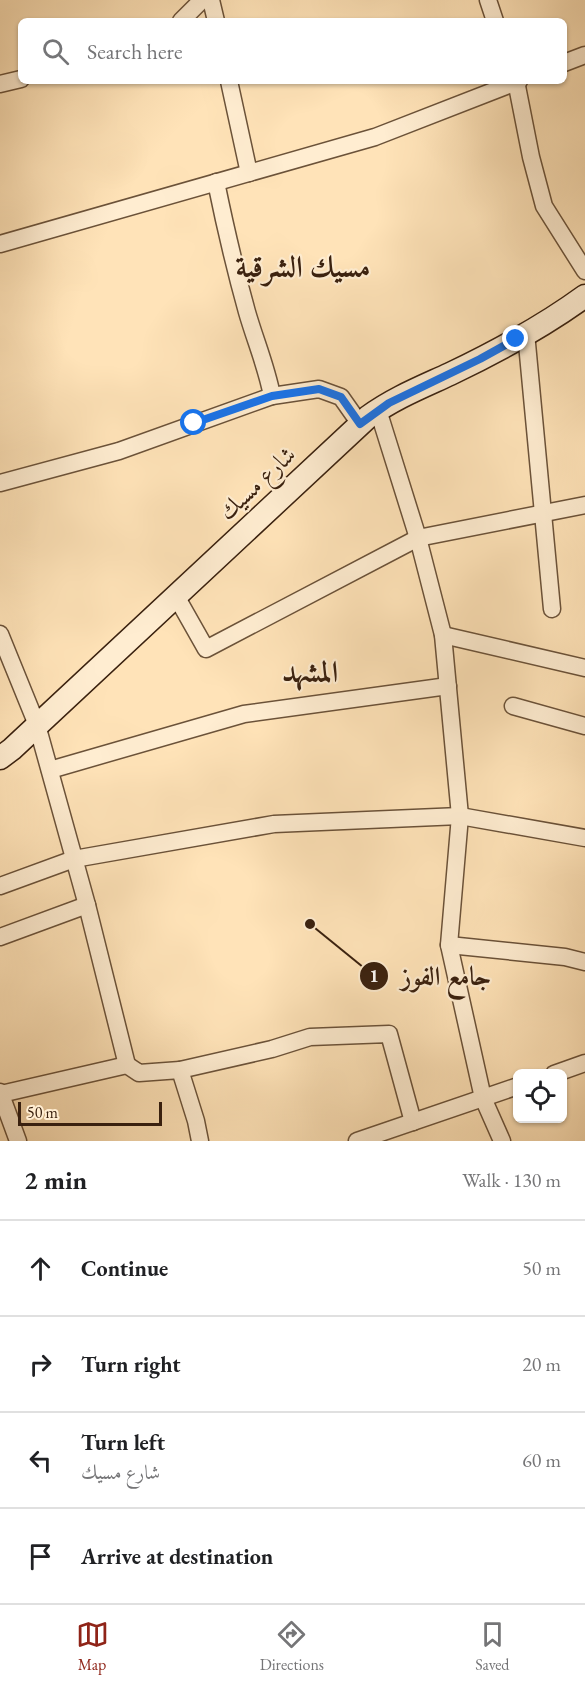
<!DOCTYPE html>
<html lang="en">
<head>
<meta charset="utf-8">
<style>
  :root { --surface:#fff; --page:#f6f6f6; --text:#202124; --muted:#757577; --line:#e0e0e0; --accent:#8f2418 }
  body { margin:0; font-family:"EB Garamond",Amiri,serif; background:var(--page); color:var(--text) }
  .controls { position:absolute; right:18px; bottom:18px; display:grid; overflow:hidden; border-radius:9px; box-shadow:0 2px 4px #0004 }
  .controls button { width:54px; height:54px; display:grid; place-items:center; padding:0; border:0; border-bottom:2px solid var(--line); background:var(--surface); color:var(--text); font:30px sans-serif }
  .scale { position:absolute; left:18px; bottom:15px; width:144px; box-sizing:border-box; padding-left:6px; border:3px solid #3a210f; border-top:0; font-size:16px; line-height:21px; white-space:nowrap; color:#3a210f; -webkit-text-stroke:4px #ffedd1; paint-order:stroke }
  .stop { position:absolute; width:18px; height:18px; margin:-14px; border:4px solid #1a73e8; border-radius:50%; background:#fff }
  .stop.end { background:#1a73e8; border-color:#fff; box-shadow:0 2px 6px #0008 }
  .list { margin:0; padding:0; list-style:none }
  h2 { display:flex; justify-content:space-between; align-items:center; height:78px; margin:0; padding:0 24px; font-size:26px }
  h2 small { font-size:20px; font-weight:400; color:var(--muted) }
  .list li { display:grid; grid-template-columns:39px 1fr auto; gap:18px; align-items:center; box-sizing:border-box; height:96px; padding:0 24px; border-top:2px solid var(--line) }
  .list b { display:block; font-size:22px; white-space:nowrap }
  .list p { margin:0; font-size:20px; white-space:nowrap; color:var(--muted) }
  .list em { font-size:20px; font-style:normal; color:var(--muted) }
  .icon { flex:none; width:33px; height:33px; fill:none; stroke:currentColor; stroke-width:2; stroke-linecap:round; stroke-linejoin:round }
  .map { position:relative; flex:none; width:585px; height:1141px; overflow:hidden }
  .search { position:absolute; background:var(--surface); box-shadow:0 2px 4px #0004; left:18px; right:18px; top:18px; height:66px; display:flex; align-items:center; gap:15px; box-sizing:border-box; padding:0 21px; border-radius:9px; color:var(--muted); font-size:22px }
  .sheet { height:462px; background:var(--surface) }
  nav { display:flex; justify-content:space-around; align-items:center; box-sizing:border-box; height:84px; border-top:2px solid var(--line); background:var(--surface); font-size:16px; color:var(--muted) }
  nav a { display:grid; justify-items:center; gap:3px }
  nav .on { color:var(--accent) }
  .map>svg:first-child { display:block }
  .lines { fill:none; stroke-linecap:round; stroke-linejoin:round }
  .street-casing { stroke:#6b5239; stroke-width:19 }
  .secondary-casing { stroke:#3a210f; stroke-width:25 }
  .street { stroke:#ffedd1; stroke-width:16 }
  .secondary { stroke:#ffedd1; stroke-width:22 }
  .route { stroke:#1a73e8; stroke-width:8 }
  .labels { text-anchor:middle; stroke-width:4.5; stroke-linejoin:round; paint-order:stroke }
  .street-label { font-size:24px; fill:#3a210f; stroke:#ffedd1 }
  .district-label { font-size:30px; font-weight:bold; fill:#3a210f; stroke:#ffedd1 }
  .leader { fill:none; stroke:#3a210f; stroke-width:2 }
  .callout-dot { fill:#3a210f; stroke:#ffedd1; stroke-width:2 }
  .mark-label { font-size:18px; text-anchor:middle; font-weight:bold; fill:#fff }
  .callout-label { font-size:26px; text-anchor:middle; font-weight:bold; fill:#3a210f; stroke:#ffedd1; stroke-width:4.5; stroke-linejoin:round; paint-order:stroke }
</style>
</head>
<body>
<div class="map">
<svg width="585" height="1141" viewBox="0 0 585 1141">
  <rect width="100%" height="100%" fill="#ffe3b8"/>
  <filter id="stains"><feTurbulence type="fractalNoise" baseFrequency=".00333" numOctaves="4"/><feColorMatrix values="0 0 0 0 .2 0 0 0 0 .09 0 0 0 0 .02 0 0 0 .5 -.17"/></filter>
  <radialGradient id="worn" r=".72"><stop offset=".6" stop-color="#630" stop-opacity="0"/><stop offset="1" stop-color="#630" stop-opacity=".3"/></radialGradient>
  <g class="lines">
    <g class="street-casing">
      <g id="street">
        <polyline points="211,0 216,21"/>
        <polyline points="488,0 495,21"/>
        <polyline points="181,21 202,0"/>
        <polyline points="564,63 585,55"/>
        <polyline points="229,81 249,173"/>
        <polyline points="516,81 531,157 544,206 585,271"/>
        <polyline points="0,84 21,79"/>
        <polyline points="0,244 375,137 519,81"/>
        <polyline points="526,333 552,609"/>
        <polyline points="272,396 319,389 341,397 360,424"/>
        <polyline points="378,410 418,538 443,635 460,816 449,945 483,1098 502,1141"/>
        <path d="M0,483l119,-32 153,-55c-5,-28 -17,-56 -25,-84 -12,-43 -22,-86 -31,-130"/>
        <polyline points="176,596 206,649 418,538 585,505"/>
        <polyline points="0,634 37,725 87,905 127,1065"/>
        <polyline points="443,635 585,668"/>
        <polyline points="513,706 585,726"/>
        <polyline points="50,770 244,714 448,686"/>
        <polyline points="0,886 74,859 274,824 460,816 585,838"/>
        <polyline points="0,937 87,905"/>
        <polyline points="449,945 565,957 585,962"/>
        <polyline points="180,1070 272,1049 310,1037 389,1034 413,1122"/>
        <polyline points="554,1074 585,1063"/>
        <polyline points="0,1092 18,1141"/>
        <polyline points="1,1094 127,1065 139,1073 180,1070 196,1121 200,1141"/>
        <polyline points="357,1141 518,1086"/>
      </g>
    </g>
    <g class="secondary-casing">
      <path id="secondary" d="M0,758l12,-9 356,-332c26,-19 54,-30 82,-43 46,-22 94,-48 135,-78"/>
    </g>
    <use href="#street" class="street"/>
    <use href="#secondary" class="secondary"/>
  </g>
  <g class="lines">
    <polyline class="route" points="194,423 272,396 319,389 341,397 360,424 389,403 480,359 516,339"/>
  </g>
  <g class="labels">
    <g class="street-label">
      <text transform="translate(257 483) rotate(-43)" y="8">شارع مسيك</text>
    </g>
    <g class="district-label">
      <text x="303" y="277">مسيك الشرقية</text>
      <text x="310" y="682">المشهد</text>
    </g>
  </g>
  <path class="leader" d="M310 924L374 976"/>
  <g class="callout-dot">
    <circle cx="310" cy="924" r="6"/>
    <circle cx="374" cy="976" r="15"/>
  </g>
  <g class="mark-label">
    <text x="374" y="982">1</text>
  </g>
  <g class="callout-label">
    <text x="446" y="985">جامع الفوز</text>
  </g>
  <rect width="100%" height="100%" filter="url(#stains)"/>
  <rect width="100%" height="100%" fill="url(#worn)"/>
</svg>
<div class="controls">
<button><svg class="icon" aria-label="locate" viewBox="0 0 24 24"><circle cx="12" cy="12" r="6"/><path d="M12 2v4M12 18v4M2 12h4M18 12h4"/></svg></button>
</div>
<div class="scale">50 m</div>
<div class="stop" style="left:194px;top:423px"></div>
<div class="stop end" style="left:516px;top:339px"></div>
<div class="search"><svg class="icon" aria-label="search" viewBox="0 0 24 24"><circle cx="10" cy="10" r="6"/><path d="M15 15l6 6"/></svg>Search here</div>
</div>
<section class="sheet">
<h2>2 min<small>Walk · 130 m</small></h2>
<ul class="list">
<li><svg class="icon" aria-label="ahead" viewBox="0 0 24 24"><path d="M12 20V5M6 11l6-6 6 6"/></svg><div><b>Continue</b></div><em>50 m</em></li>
<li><svg class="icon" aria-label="right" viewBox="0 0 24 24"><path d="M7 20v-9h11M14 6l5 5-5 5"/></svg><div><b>Turn right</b></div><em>20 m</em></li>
<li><svg class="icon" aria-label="left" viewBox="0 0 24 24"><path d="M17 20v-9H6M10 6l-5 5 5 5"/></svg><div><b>Turn left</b><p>شارع مسيك</p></div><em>60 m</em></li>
<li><svg class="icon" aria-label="arrive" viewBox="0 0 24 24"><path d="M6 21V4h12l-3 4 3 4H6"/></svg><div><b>Arrive at destination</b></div></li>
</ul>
</section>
<nav>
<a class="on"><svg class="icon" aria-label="map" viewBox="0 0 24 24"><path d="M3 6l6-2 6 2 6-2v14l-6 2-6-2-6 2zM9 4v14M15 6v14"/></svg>Map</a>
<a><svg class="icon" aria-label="directions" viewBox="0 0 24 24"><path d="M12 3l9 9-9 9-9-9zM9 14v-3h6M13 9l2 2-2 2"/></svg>Directions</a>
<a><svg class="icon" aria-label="saved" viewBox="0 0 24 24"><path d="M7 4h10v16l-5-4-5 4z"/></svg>Saved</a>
</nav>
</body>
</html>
